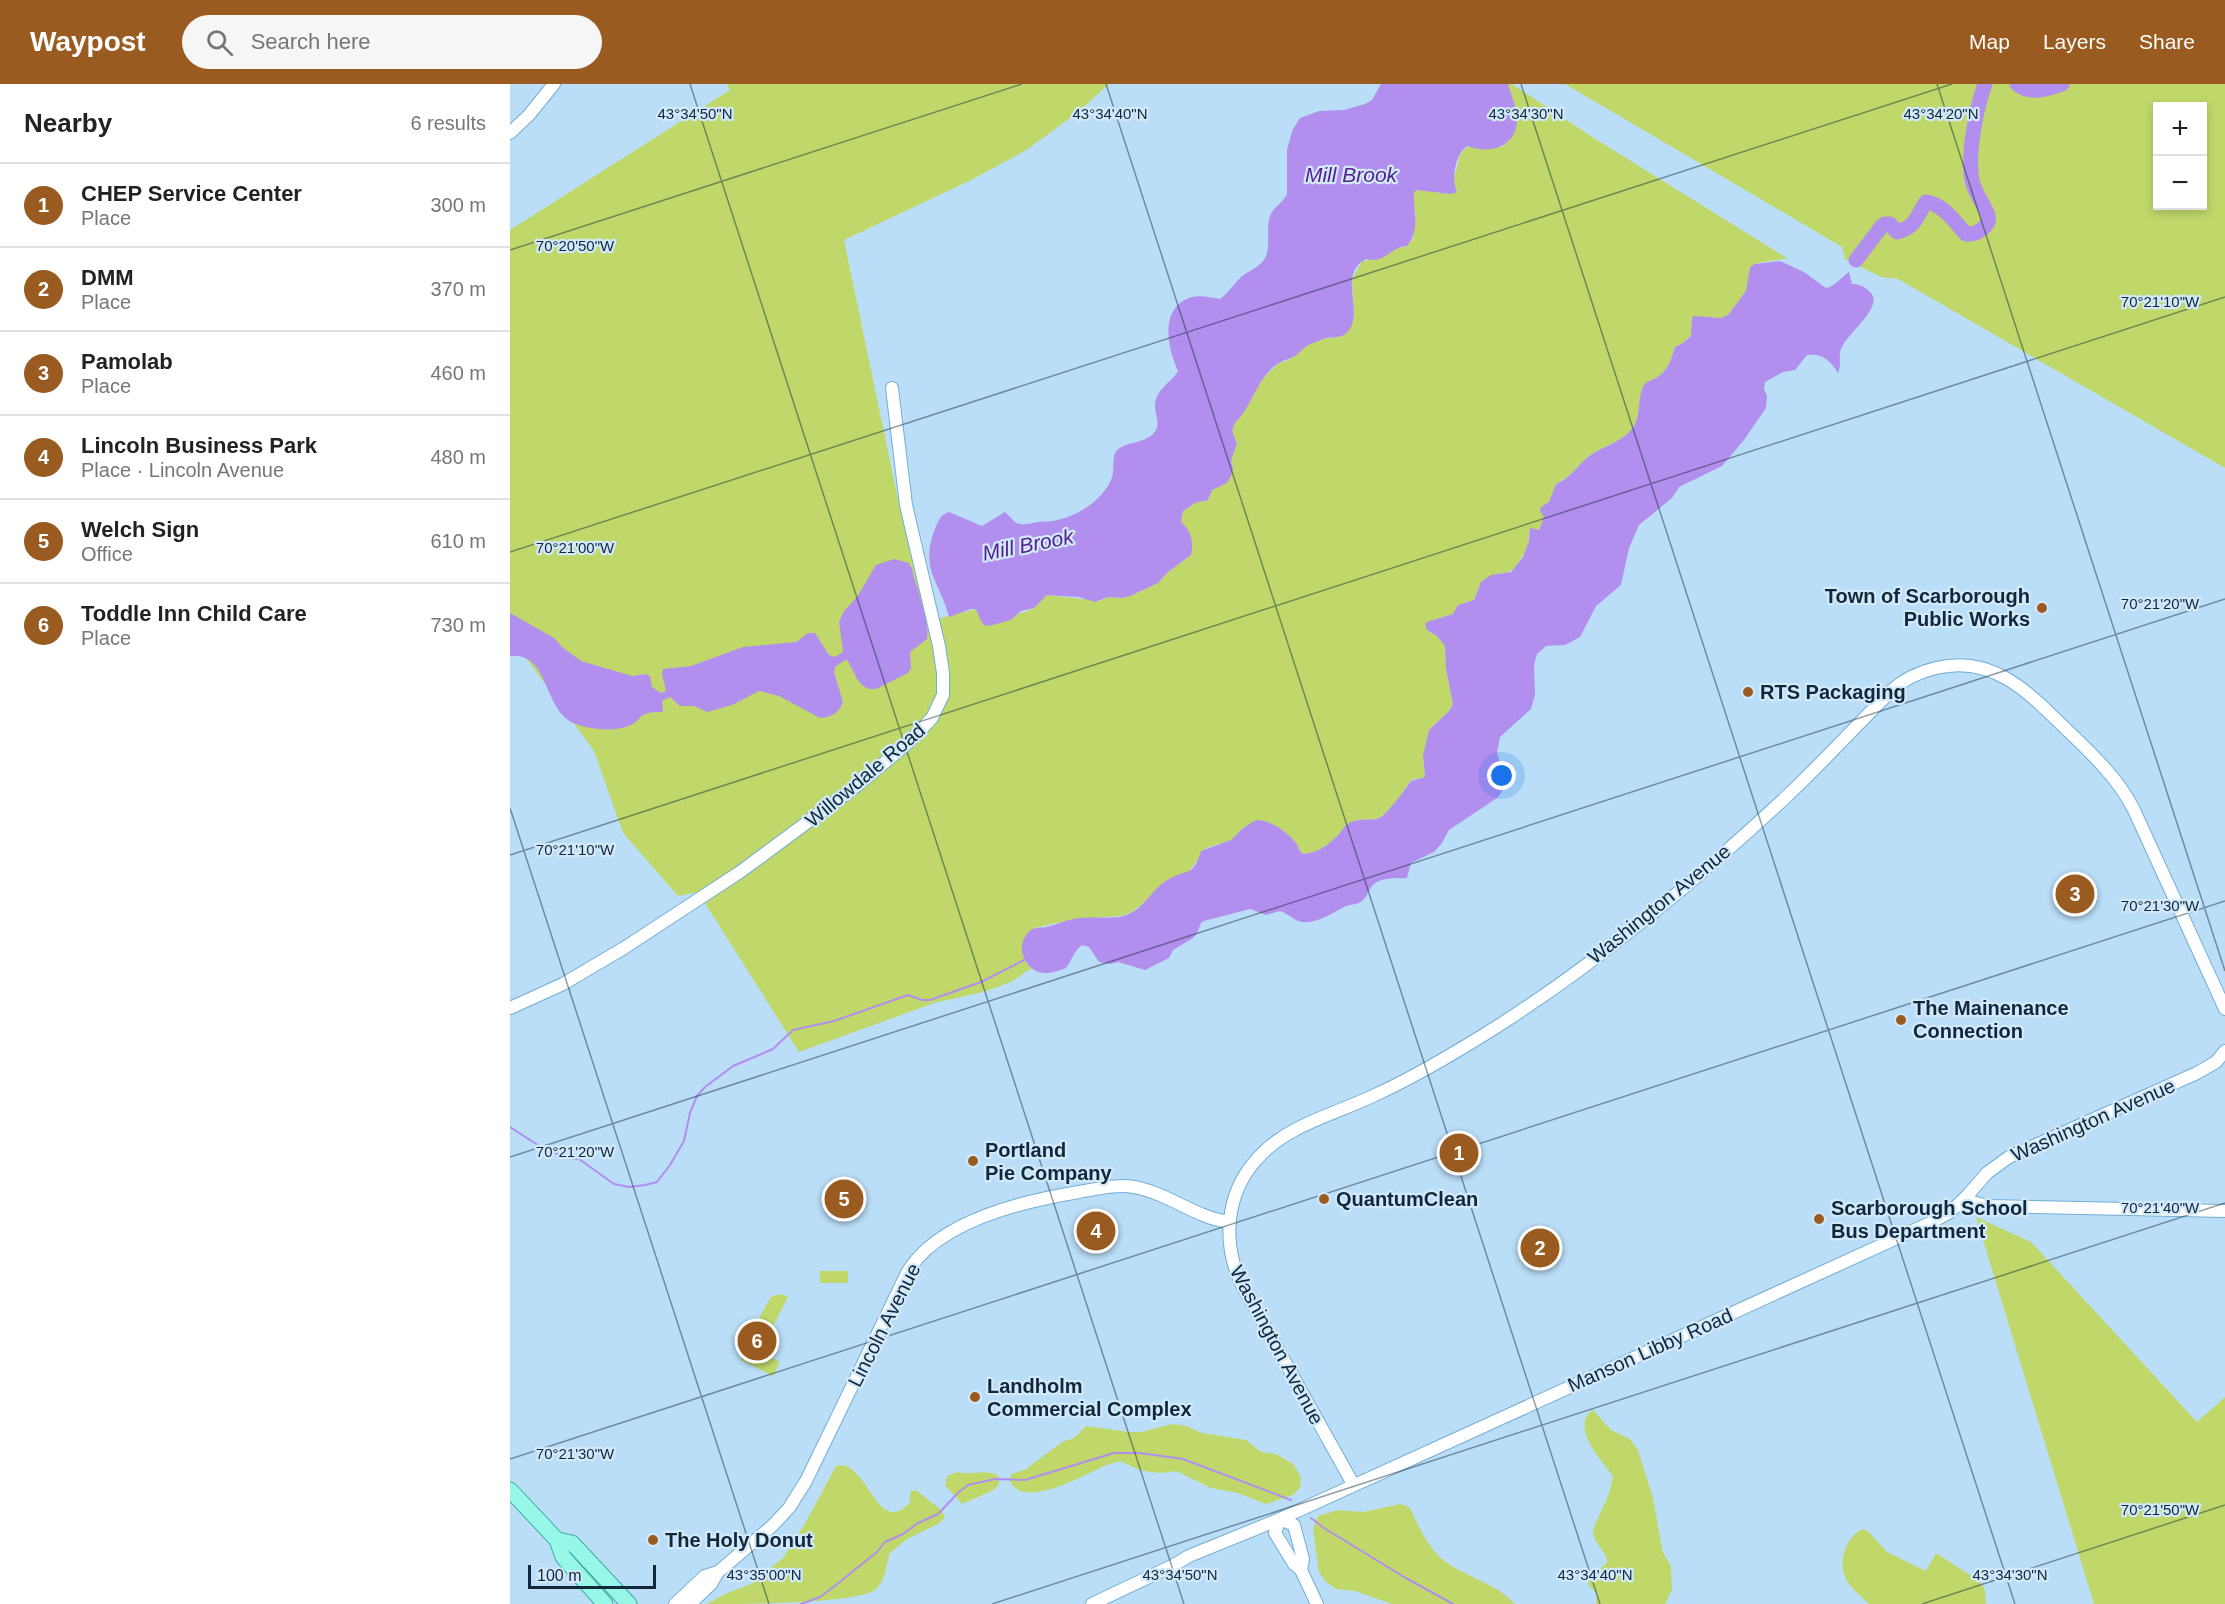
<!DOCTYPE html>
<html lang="en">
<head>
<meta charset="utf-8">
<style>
  :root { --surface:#fff; --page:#f6f6f6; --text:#222; --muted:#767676; --line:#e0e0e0; --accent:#995b20 }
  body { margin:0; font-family:Helvetica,sans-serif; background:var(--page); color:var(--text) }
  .controls { position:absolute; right:18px; top:18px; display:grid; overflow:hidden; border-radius:0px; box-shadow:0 3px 9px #0003 }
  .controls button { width:54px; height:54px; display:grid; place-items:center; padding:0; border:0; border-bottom:2px solid var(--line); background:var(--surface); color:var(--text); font:30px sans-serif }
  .scale { position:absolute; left:18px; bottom:15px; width:128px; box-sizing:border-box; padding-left:6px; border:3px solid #102838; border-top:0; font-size:16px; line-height:21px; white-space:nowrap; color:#102838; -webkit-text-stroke:4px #d2e9fb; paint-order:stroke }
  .you { position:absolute; left:992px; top:692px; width:21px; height:21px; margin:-15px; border:4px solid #fff; border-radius:50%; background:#1a73e8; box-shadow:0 0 0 9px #1a73e833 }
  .badge { display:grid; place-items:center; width:39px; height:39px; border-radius:50%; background:var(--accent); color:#fff; font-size:20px; font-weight:700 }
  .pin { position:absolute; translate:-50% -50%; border:3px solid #fff; box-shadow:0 2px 6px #0006 }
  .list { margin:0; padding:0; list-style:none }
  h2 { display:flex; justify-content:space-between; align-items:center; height:78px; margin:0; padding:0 24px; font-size:26px }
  h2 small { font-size:20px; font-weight:400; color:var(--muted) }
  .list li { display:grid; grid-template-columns:39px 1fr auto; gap:18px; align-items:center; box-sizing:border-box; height:84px; padding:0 24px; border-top:2px solid var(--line) }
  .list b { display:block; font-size:22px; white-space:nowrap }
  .list p { margin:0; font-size:20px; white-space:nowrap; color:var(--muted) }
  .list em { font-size:20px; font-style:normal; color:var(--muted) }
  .icon { flex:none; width:33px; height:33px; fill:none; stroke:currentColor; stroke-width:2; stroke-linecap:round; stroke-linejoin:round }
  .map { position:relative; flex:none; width:1715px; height:1520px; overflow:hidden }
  header { display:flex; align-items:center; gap:36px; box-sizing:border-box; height:84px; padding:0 30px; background:var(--accent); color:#fff }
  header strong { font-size:28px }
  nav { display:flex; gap:33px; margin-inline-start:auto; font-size:21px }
  .search { width:420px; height:54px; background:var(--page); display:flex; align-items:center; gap:15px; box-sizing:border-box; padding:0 21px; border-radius:33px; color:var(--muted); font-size:22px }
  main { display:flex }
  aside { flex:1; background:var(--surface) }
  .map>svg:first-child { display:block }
  .green { fill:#c0d86a; fill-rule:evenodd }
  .water { fill:#b28eee }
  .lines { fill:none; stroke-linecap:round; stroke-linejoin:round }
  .stream { stroke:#b28eee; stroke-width:2 }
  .river { stroke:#b28eee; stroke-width:15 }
  .minor-casing { stroke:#72add6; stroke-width:14 }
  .major-casing { stroke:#3caca1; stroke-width:17 }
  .minor { stroke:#fff; stroke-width:12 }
  .major { stroke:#98f8e8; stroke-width:15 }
  .ticks { fill:none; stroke:#102838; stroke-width:1.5; stroke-opacity:0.45 }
  .poi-dot { fill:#995b20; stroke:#d2e9fb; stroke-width:2 }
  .labels { text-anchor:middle; stroke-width:4.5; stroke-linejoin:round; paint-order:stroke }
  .poi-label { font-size:20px; font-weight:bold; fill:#102838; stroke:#d2e9fb; text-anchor:start }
  .street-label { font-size:20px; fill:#102838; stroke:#d2e9fb }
  .water-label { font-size:21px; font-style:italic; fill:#55218f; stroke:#d2e9fb }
  .ticks-label { font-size:15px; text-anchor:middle; fill:#102838; stroke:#d2e9fb; stroke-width:4.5; stroke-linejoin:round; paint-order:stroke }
</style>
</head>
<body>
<header>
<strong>Waypost</strong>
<div class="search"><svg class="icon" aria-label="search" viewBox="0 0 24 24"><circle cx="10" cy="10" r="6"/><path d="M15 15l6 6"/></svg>Search here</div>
<nav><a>Map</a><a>Layers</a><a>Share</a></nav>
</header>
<main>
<aside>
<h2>Nearby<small>6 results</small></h2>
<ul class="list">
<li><span class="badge">1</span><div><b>CHEP Service Center</b><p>Place</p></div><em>300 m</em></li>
<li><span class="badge">2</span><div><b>DMM</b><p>Place</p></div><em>370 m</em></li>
<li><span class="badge">3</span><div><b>Pamolab</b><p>Place</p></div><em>460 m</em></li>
<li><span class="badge">4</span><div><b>Lincoln Business Park</b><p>Place · Lincoln Avenue</p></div><em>480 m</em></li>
<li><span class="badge">5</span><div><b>Welch Sign</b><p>Office</p></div><em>610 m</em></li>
<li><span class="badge">6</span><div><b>Toddle Inn Child Care</b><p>Place</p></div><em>730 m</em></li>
</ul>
</aside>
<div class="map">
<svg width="1715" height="1520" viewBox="0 0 1715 1520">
  <rect width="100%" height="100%" fill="#badef8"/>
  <g class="green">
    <path d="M217,0h382l-32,29 -52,38 -54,29 -127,60 53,255 32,126 47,-12 8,16c15,-5 30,-10 44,-14 8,-3 12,-12 19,-16l53,6 8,-4 14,1 8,-2 28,-13 10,-11 23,-17 -2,-23 -8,-10 2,-11 12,-8 13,-3 4,-10 15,-7 6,-14 -2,-8 6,-18 -4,-6v-12l11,-13 17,-32 18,-17 10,-3 16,-14 17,-7 18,-2 14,-22 -2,-36 10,-18 8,-1 26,-12 9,-1 8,-8 3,-25 -3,-11v-10l3,-3 35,4 6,-4 -3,-2c-1,-10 2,-16 4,-25 4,-24 23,-17 44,-16 22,-16 11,-41 6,-63h4l85,56 190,118c-11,4 -27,2 -37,9l-4,24 -18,24 -6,3h-30l-1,17 -8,8 -8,4c-4,13 -7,24 -19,31 -4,2 -9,3 -11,7 -8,12 -4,30 -11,41 -11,17 -31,19 -46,31 -11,9 -19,21 -32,27l-15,44 -12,5 -1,15 -13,20 -9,5h-6l-21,13 -5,14c-16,6 -10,1 -21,14l-26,8v8l10,5 8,11 1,23 7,35 -3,6 -21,20 -6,32 2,15 -14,3c-4,7 -24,34 -30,37 -8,5 -21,0 -32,6 -6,4 -8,10 -13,14 -10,10 -20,16 -33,17l-12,-16 -23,-16 -37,18 -25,8 -18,25 -19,6 -13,10 -8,11 -18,13 -9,3 -46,3 -41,9 -10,32 8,9c-7,2 -10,6 -16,10 -19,11 -57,19 -79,23l-138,50 -101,-160 -20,4 -55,-63 -29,-82 -84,-115v-406l220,-140z"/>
    <path d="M1055,0h660v384l-327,-189 -17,-2 -36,-18 -3,-12zM1648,22h44v100h-44z"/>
    <polygon points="1466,1133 1521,1158 1687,1338 1715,1313 1715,1520 1584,1520"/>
    <rect x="310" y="1187" width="28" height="12"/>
    <polygon points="271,1210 278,1213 263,1242 249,1234 261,1213"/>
    <polygon points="237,1261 270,1278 263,1292 231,1276"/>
    <path d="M1082,1325l19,21 19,9 8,11 15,48 10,55 8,13 1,24 -7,14h-69l1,-10 -9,-10 2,-8 17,-13 -1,-7 -12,-18 -1,-9 16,-35 4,-18c-10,-14 -32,-36 -28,-55 0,-4 5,-8 7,-12z"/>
    <path d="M663,1340l13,2 16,7 44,7 15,12 15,2 17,10 8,13 -1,11 -7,7 -27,9 -28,-11 -27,-5 -35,-17 -14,2 -11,-1 -11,-2 -20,-9c-7,2 -15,4 -22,8 -18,8 -78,42 -89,10l3,-5 14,-5 36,-27 12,-4 12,-12 43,6h12z"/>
    <path d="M333,1381c27,6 36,72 67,37v-10l6,-2 24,19 5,8 -5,6 -33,16 -17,14c-5,14 -3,26 -15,37 -21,14 -135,14 -168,14l18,-10 26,-10 32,-26 24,-38 29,-54z"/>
    <path d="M447,1388c14,4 29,-4 42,4v8l-5,6 -32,14 -17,-19 2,-9z"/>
    <path d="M890,1420l9,3c10,19 19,42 37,55 22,16 50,21 69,42h-123l-37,-13 -19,-2 -10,-7 -7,-10 -6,-43 5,-13 20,-6 25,2z"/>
    <path d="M1352,1445l7,3 18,20 39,19 10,-18 43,28 6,9 1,14h-117c-7,-7 -19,-16 -23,-25 -9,-17 0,-41 16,-50z"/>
  </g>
  <g class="water">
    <path d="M871,0h127c3,11 10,26 9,37 -1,26 -28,34 -49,25 -13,6 -17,35 -11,46l-6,2 -35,-4 -2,3c-1,19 7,37 -7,53 -17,1 -21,18 -41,13 -31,16 2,57 -21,75 -6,5 -15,2 -22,5 -5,2 -9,4 -13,5 -6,3 -9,8 -15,12 -5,3 -11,4 -16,7 -18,11 -24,32 -35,49 -10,14 -16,14 -7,31l-6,18 2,8 -2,7 -4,7 -15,7 -4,10 -13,3 -12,8 -2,11c10,8 13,21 10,33l-23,17 -10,11 -28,13 -8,2 -14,-1 -13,5 -16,-5 -32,-2 -13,13 -13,3 -10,9 -22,6 -5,-1 -3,-4 -5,-12h-5l-22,8c-9,-36 -30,-47 -14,-88 3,-8 5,-14 14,-17l33,14 23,-14 11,11c9,3 13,0 22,-1 6,-1 13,0 19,-2 21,-4 45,-20 54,-40 5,-9 -1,-24 7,-31 10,-7 25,-6 34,-14 11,-10 2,-20 3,-31 2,-16 17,-22 23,-33 -11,-24 -19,-64 14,-74 9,-2 19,0 28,2 8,-6 13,-14 20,-21 9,-8 23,-11 27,-25 3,-12 -1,-25 3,-37 3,-9 13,-13 17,-22v-44l5,-19 8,-13 19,-7 25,-1 21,-6 7,-4z"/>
    <path d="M1270,177l24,11 22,16c8,-1 17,-12 23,-16l3,12c7,0 11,2 17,7 18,14 -22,42 -28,58 -3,8 1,16 -3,24 -8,-13 -16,-20 -31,-18l-12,15 -12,2 -18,10 -1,7 3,7 -1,12 -22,32 -22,26 -43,21 -7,11 -33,27 -10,23 -8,37 -25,21 -16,31 -15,8 -19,1 -9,8 -3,10 1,31 -4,14 -31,28 -3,15 7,25 -2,15 -5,6 -48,32 -7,13 -8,9 -23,11 -4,15c-11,1 -26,-2 -35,8 -4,5 -5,11 -10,15 -5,4 -12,3 -18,6 -12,6 -33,21 -48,13 -5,-3 -10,-7 -16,-9l-14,4 -16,-6 -46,12 -3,2 -4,10 -4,5 -20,12 -4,8 -24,12 -27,-8 -8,2 -11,-2 -10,-15 -7,-2c-8,6 -10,15 -16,23 -6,2 -15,6 -22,5 -16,-1 -27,-21 -20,-34 2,-4 5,-9 9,-10 4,-2 9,-1 13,-2 9,-2 18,-6 27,-8 15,-3 31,0 46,-2 25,-4 31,-28 50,-38 20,-11 24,-2 32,-28l30,-11 12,-12 13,-8c14,0 30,11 39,22 4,4 3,8 8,12 13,-1 23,-7 33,-17 5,-4 7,-10 13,-14 11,-6 24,-1 32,-6 6,-3 26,-30 30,-36l14,-4 -2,-21 6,-26 21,-20 3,-6 -7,-35 -1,-23 -8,-10 -10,-6 -2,-6 2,-2 26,-8 5,-9 16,-5 7,-18 10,-7 20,-3 12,-15 6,-16 1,-13 9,2 5,-13 -4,-6 1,-4 8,-5 7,-18c13,-5 21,-18 32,-27 15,-12 35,-14 46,-31 7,-11 3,-29 10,-41 3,-4 8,-5 12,-7 12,-7 15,-18 19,-31l8,-4 8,-7 1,-18 2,-2 27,2 7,-3 18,-24 4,-24 5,-3z"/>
    <path d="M384,475l15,4 3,6c4,20 18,50 15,70l-17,13 1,16 -3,5 -32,16h-7l-6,-3 -6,-7 -9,-18 -3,-1 -10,7 -1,5 9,30c-4,11 -11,15 -23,16l-41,-22 -20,-5 -27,14 -25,7 -13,-6h-14l-10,-9 -8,4 1,11c-28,-1 -18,8 -37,15 -15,5 -45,2 -58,-7 -24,-17 -21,-68 -58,-64v-43l44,25 9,10 18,13 51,15 14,-2 4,2 2,11 9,6 5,-2 -4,-17 1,-5 28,-3 52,-19 53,-5 12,-9h7l14,22 6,2 8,-5 -4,-30 5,-11 13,-14 19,-32z"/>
  </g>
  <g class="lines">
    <g class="stream">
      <polyline points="0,1043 31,1063 57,1074 69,1075 104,1100 119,1103 135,1101 147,1098 160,1081 174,1057 180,1029 187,1012 195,1003 223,982 263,965 283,946 324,937 398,911 412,916 420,916 471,898 514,876"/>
      <polyline points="801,1434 814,1444 894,1493 943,1520"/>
      <polyline points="291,1520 310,1513 326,1501 367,1468 375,1458 393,1450 408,1439 428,1430 449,1408 458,1401 485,1395 515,1396 604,1369 630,1369 673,1375 781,1416"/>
    </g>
    <g class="river">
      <path d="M1507,0c13,11 30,5 45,0"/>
      <path d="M1346,176l26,-34 3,-2h5l7,8c18,-4 20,-16 29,-30 17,2 29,20 40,32 11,1 25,-8 22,-19 -5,-12 -13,-22 -16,-34 -5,-26 4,-72 13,-97"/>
    </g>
    <g class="minor-casing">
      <g id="minor">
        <polyline points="0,49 19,31 44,0"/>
        <polyline points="0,924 53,900 114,864 230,788 349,700 399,658 422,634 433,611 433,589 429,562 396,421 382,304"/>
        <polyline points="1457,1112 1477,1089 1499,1073 1687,989 1706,978 1715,967"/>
        <path d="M843,1400l-111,-199c-20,-41 -17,-91 15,-126 29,-34 79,-45 118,-64 44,-20 85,-45 126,-71 101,-65 197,-145 285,-227 36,-34 70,-71 105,-106 13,-12 28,-19 45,-23 57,-14 93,25 130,61 26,25 52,49 68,81l91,199"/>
        <polyline points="791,1486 793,1475 784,1441 770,1435 765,1449 784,1480 791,1486 807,1520"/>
        <path d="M165,1520l30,-28 13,-4 54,-46 17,-18 17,-27 102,-210c32,-51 116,-70 171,-79 18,-3 37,-8 55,-5 34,6 62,31 95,35"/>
        <polyline points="180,1520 201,1500 208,1488"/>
        <polyline points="582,1520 662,1482 679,1472 770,1435 1420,1139 1440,1128 1457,1112 1462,1118 1477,1122 1715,1127"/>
      </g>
    </g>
    <g class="major-casing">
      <g id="major">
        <polyline points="0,1406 47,1456 53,1473 95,1520"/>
        <polyline points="47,1456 62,1459 119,1520"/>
      </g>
    </g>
    <use href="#minor" class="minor"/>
    <use href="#major" class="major"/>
  </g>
  <path class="ticks" d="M180,0l494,1520M596,0l494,1520M1011,0l494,1520M1427,0l288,887M0,166l512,-166M0,468l1442,-468M0,724l259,796M0,771l1715,-558M0,1073l1715,-558M0,1375l1715,-558M482,1520l1233,-401M1412,1520l303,-99"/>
  <g class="poi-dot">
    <circle cx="1532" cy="524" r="6"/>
    <circle cx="1238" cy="608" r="6"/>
    <circle cx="1391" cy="936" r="6"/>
    <circle cx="463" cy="1077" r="6"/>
    <circle cx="814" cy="1115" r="6"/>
    <circle cx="1309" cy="1135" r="6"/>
    <circle cx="465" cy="1313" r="6"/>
    <circle cx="143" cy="1456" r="6"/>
  </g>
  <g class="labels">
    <g class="poi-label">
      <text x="1520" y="519" text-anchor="end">Town of Scarborough<tspan x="1520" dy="23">Public Works</tspan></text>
      <text x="1250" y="615">RTS Packaging</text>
      <text x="1403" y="931">The Mainenance<tspan x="1403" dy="23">Connection</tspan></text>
      <text x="475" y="1073">Portland<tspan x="475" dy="23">Pie Company</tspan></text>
      <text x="826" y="1122">QuantumClean</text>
      <text x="1321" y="1131">Scarborough School<tspan x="1321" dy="23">Bus Department</tspan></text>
      <text x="477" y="1309">Landholm<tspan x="477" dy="23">Commercial Complex</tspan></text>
      <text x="155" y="1463">The Holy Donut</text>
    </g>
    <g class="street-label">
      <text transform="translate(355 691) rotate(-40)" y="7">Willowdale Road</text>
      <text transform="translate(1149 820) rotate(-39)" y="7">Washington Avenue</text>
      <text transform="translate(1583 1036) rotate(-24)" y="7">Washington Avenue</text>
      <text transform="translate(374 1241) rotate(-63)" y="7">Lincoln Avenue</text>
      <text transform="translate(767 1261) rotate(62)" y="7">Washington Avenue</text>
      <text transform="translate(1140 1266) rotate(-24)" y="7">Manson Libby Road</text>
    </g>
    <g class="water-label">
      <text x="841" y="98">Mill Brook</text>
      <text transform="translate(518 461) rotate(-11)" y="7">Mill Brook</text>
    </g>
  </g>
  <g class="ticks-label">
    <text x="185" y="35">43°34'50"N</text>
    <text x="600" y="35">43°34'40"N</text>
    <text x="1016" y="35">43°34'30"N</text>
    <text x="1431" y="35">43°34'20"N</text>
    <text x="65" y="167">70°20'50"W</text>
    <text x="1650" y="223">70°21'10"W</text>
    <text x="65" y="469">70°21'00"W</text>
    <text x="1650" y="525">70°21'20"W</text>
    <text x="65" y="771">70°21'10"W</text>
    <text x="1650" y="827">70°21'30"W</text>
    <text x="65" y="1073">70°21'20"W</text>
    <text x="1650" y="1129">70°21'40"W</text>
    <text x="65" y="1375">70°21'30"W</text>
    <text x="1650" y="1431">70°21'50"W</text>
    <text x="254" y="1496">43°35'00"N</text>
    <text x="670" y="1496">43°34'50"N</text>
    <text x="1085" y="1496">43°34'40"N</text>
    <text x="1500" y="1496">43°34'30"N</text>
  </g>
</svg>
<div class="controls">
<button>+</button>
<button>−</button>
</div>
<div class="scale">100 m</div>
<div class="you"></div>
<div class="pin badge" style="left:949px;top:1069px">1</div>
<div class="pin badge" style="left:1030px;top:1164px">2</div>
<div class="pin badge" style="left:1565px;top:810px">3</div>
<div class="pin badge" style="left:586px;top:1147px">4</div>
<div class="pin badge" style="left:334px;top:1115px">5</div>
<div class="pin badge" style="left:247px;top:1257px">6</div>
</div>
</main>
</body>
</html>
